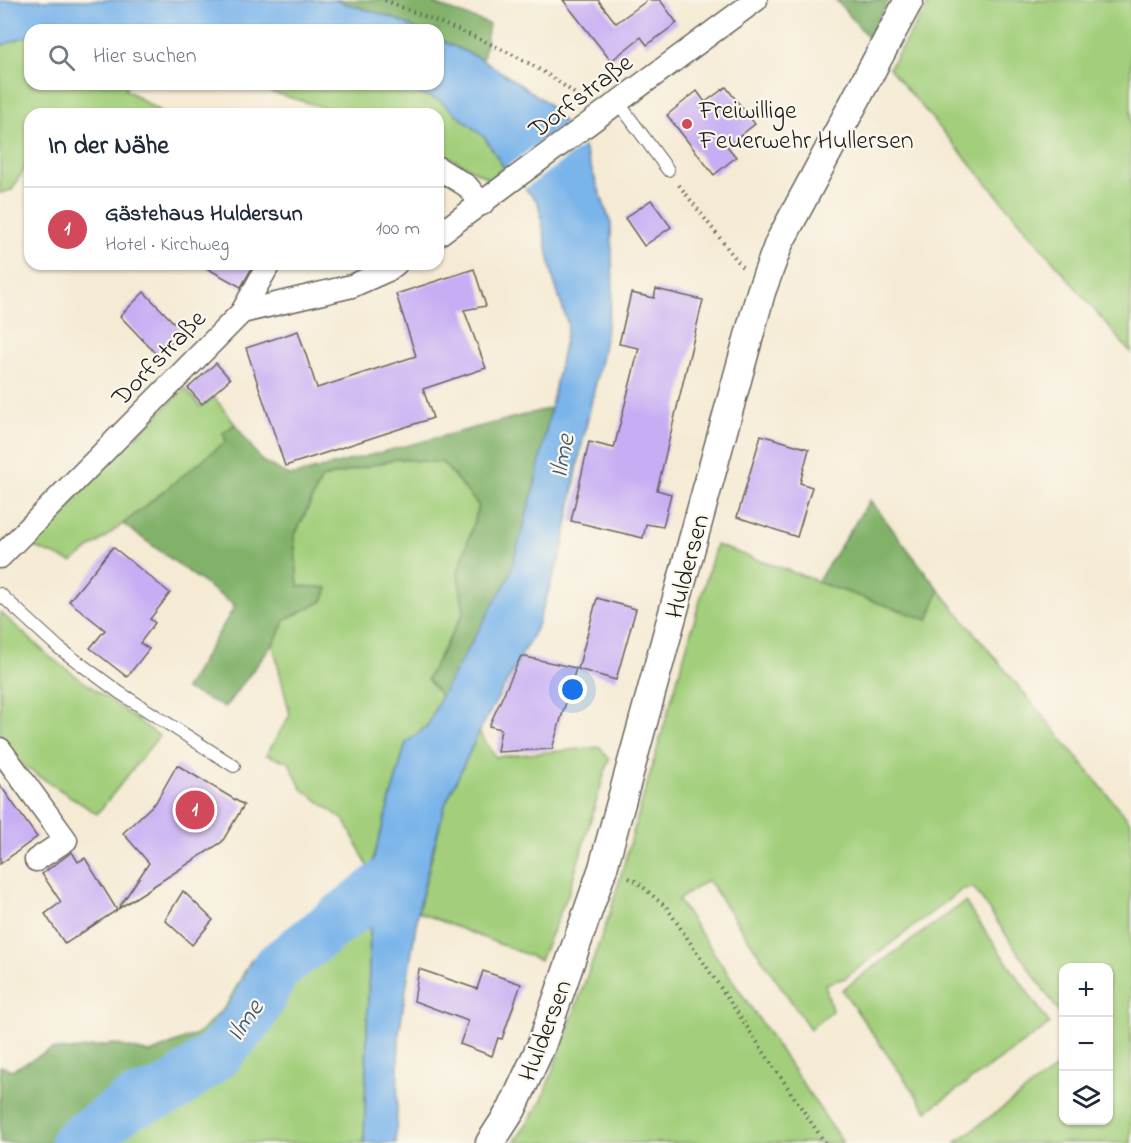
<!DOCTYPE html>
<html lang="de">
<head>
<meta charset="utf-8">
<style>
  :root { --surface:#fff; --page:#f6f6f7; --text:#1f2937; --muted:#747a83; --line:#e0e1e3; --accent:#d1495b }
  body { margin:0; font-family:"Indie Flower",sans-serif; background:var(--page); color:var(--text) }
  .controls { position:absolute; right:18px; bottom:18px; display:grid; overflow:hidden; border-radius:12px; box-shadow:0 2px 4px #0004 }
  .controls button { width:54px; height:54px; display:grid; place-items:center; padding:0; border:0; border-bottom:2px solid var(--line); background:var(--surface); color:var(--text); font:30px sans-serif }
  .you { position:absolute; left:573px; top:690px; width:21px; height:21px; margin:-15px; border:4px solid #fff; border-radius:50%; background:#1a73e8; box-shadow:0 0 0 9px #1a73e833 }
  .badge { display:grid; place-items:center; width:39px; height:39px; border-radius:50%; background:var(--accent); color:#fff; font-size:20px; font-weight:700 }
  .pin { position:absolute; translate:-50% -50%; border:3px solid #fff; box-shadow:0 2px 6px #0006 }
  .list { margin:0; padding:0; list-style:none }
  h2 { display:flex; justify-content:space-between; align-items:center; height:78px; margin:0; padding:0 24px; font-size:26px }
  h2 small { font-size:20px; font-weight:400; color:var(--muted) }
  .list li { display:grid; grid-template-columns:39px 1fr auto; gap:18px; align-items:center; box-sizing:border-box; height:84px; padding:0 24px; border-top:2px solid var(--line) }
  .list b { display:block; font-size:22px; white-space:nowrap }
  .list p { margin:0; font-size:20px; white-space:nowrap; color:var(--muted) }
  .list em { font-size:20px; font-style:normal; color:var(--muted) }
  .icon { flex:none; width:33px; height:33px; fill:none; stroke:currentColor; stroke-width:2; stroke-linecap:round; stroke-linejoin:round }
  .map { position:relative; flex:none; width:1131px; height:1143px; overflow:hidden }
  .search { position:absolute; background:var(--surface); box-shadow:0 2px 4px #0004; left:24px; top:24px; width:420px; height:66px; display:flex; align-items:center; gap:15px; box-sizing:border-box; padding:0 21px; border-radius:18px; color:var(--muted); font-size:22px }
  .panel { position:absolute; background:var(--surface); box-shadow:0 2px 4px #0004; left:24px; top:108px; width:420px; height:162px; border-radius:18px }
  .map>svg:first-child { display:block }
  .green { fill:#a3cf7b; stroke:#60764c; stroke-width:1.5 }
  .forest { fill:#82b26b; stroke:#4f6744; stroke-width:1.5 }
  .water { fill:#79b4ea; stroke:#4a6883; stroke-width:1.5 }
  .pier { fill:#f5ebd5 }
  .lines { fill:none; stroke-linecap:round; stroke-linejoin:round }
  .river { stroke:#79b4ea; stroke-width:50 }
  .building { fill:#c7aef4 }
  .service-casing { stroke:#68645d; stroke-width:14 }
  .minor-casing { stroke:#68645d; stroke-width:25 }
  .tertiary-casing { stroke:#68645d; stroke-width:31 }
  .path { stroke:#68645d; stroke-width:4; stroke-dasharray:1.5 4.5; stroke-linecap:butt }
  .service { stroke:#fff; stroke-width:12 }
  .minor { stroke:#fff; stroke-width:22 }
  .tertiary { stroke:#fff; stroke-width:28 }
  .poi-dot { fill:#d1495b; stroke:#fbf7ec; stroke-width:2 }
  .labels { text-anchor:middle; stroke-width:4.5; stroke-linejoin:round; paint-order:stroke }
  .street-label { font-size:26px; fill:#1c1c1c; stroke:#fbf7ec }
  .poi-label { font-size:26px; fill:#1c1c1c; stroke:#fbf7ec; text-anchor:start }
  .water-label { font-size:27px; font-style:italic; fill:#41596e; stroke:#fbf7ec }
</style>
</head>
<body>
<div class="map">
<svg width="1131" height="1143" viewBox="0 0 1131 1143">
  <rect width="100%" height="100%" fill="#fbf7ec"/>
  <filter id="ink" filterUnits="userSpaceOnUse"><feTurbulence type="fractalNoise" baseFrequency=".0167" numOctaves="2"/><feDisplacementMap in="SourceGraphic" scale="12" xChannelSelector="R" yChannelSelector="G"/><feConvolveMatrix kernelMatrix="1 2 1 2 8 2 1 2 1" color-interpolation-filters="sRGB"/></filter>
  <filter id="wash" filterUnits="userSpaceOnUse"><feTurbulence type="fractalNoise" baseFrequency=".008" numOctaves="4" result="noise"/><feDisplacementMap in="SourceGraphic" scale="24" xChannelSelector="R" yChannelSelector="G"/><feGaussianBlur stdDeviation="1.35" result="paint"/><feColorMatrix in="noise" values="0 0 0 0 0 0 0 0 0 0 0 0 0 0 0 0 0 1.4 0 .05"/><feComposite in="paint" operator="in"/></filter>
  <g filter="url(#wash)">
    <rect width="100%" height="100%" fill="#f5ebd5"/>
    <g class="green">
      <polygon points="931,0 1131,0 1131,353 889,68"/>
      <polygon points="24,35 30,35 30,84 129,84 125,89 164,114 30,114 30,159 12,190 0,193 0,46"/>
      <polygon points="243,84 387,84 439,99 485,138 504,168 489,179 438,151 438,114 347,114"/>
      <path d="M185,388l16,19 13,-10 21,27 -12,9 3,8 -103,83 -51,38 -38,-15c45,-58 99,-107 151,-159z"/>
      <polygon points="397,459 443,463 479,506 458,573 464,611 427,679 441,696 428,725 406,743 370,871 345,821 301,788 289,762 266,755 290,715 273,644 286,619 323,601 328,588 298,586 294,537 322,478"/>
      <polygon points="716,545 928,620 939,590 1131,823 1131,1143 955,1143 1063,1063 1064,1120 1108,1120 1108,968 1064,968 1063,1018 974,888 963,889 845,978 825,984 832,1011 810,1029 708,880 678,900 843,1143 514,1143 542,1100 610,913"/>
      <polygon points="0,612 50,657 159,736 97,814 16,761 0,735"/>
      <polygon points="479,732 496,757 600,747 609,759 569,892 540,960 418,912 445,805"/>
      <polygon points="965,902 1050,1024 927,1111 842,990"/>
      <polygon points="363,924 370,929 364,1143 93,1143 160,1106 184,1095 263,1019 273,998 295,970"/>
    </g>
    <g class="forest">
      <polygon points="334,0 424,0 489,24 483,60 438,39 438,30 419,30 391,17"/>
      <polygon points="836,0 889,0 868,37"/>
      <polygon points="551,408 534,489 509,578 441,696 427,679 464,612 458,573 479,506 443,463 397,459 322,478 294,537 298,586 328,588 323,601 286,619 273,644 225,707 185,689 235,606 123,524 226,441 223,433 235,424 262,461 290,476"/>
      <polygon points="870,500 939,590 928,620 817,582"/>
      <polygon points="370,871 363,924 295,970 273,998 263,1019 240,1051 184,1095 160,1106 93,1143 0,1143 0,1066 12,1070 52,1049 71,1050 114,1044 150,1053 199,1033 226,1006 251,960"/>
    </g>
    <g class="water">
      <polygon points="3,0 334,0 391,17 419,30 30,30 30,35 0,46 0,1"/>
      <polygon points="438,39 483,60 545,101 583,145 611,224 613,291 602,355 580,453 563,547 536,629 479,732 445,805 430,860 418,912 399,1034 396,1143 364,1143 370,929 363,924 370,871 406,743 428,725 441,696 509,577 534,489 568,325 553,278 538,202 504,168 485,138 439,100 387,84 438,84"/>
    </g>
    <polygon class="pier" points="567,122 586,144 522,191 502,170"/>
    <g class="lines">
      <polyline class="river" points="75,1143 130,1104 171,1090 220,1052 250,1018 276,968 395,876"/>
    </g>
    <g id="blocks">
      <g class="building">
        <polygon points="563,0 598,0 616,23 648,0 660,0 677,23 647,45 641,37 611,61"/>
        <polygon points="726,87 755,124 727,146 736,157 714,175 667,115 697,91 705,102"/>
        <polygon points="651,200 671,227 644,246 625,218"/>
        <polygon points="199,264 254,264 241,287"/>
        <polygon points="474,269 486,306 464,310 486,368 423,389 433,418 285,466 246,348 298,331 317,388 416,356 396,294"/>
        <polygon points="656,289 703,300 657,490 671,494 663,527 646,524 643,538 571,521 589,442 614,448 639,348 619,344 631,293 654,298"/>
        <polygon points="144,292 182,331 157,355 120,316"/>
        <polygon points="216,363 230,379 202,404 188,388"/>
        <polygon points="761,435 809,449 800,483 812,487 797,537 737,517"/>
        <polygon points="113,547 170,593 150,619 155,623 140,643 149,649 127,677 90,648 105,630 69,601"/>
        <polygon points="597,598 636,609 616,680 578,669"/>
        <polygon points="521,656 576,668 552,749 497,752 501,729 489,726"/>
        <polygon points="177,765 244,805 222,842 118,909 149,863 123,833 156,802"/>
        <polygon points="0,785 37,837 0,864"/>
        <polygon points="72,852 78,862 85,858 117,910 65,944 45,914 61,902 42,874"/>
        <polygon points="183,891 213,920 192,945 165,920"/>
        <polygon points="419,969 477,989 483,971 521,984 502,1039 498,1038 492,1056 460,1044 468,1021 414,1001"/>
      </g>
    </g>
  </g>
  <g filter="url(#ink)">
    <use href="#blocks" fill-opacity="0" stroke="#68645d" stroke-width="1.5"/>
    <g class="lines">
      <g class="service-casing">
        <g id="service">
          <polyline points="618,102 668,170"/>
          <polyline points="0,594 59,648 120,693 234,766"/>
        </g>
      </g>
      <g class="minor-casing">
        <g id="minor">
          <polyline points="438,168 467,186 482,204"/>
          <polyline points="438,235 756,0"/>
          <polyline points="242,312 269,264"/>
          <polyline points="0,557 242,312 352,286 388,270 396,264"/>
          <polyline points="0,749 66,840 36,860"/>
        </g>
      </g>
      <g class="tertiary-casing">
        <polyline id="tertiary" points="490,1143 512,1109 541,1046 603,868 761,292 779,243 909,0"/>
      </g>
      <g class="path">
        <path d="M385,0c67,29 139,51 196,99"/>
        <polyline points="679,185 742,267"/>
        <polyline points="629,878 636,881 667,908 825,1143"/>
      </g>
      <use href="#service" class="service"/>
      <use href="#minor" class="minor"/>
      <use href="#tertiary" class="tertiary"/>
    </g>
  </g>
  <circle class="poi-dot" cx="687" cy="124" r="6"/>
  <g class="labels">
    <g class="street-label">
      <text transform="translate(580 95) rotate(-37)" y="9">Dorfstraße</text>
      <text transform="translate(158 357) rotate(-46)" y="9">Dorfstraße</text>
      <text transform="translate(686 566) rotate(-75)" y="9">Huldersen</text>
      <text transform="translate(544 1030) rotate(-69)" y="9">Huldersen</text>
    </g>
    <g class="poi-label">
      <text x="699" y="118">Freiwillige<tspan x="699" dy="30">Feuerwehr Hullersen</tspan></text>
    </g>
    <g class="water-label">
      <text transform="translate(561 456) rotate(-79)" y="9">Ilme</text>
      <text transform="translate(244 1020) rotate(-55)" y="9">Ilme</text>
    </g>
  </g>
</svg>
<div class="controls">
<button>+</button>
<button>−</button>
<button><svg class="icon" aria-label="layers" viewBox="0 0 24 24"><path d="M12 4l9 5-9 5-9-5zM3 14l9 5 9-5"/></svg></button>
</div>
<div class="you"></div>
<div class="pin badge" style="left:195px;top:810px">1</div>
<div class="search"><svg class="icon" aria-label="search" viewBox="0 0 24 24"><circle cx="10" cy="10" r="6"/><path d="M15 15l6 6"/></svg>Hier suchen</div>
<section class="panel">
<h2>In der Nähe<small></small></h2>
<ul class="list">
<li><span class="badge">1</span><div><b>Gästehaus Huldersun</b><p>Hotel · Kirchweg</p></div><em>100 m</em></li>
</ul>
</section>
</div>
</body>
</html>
